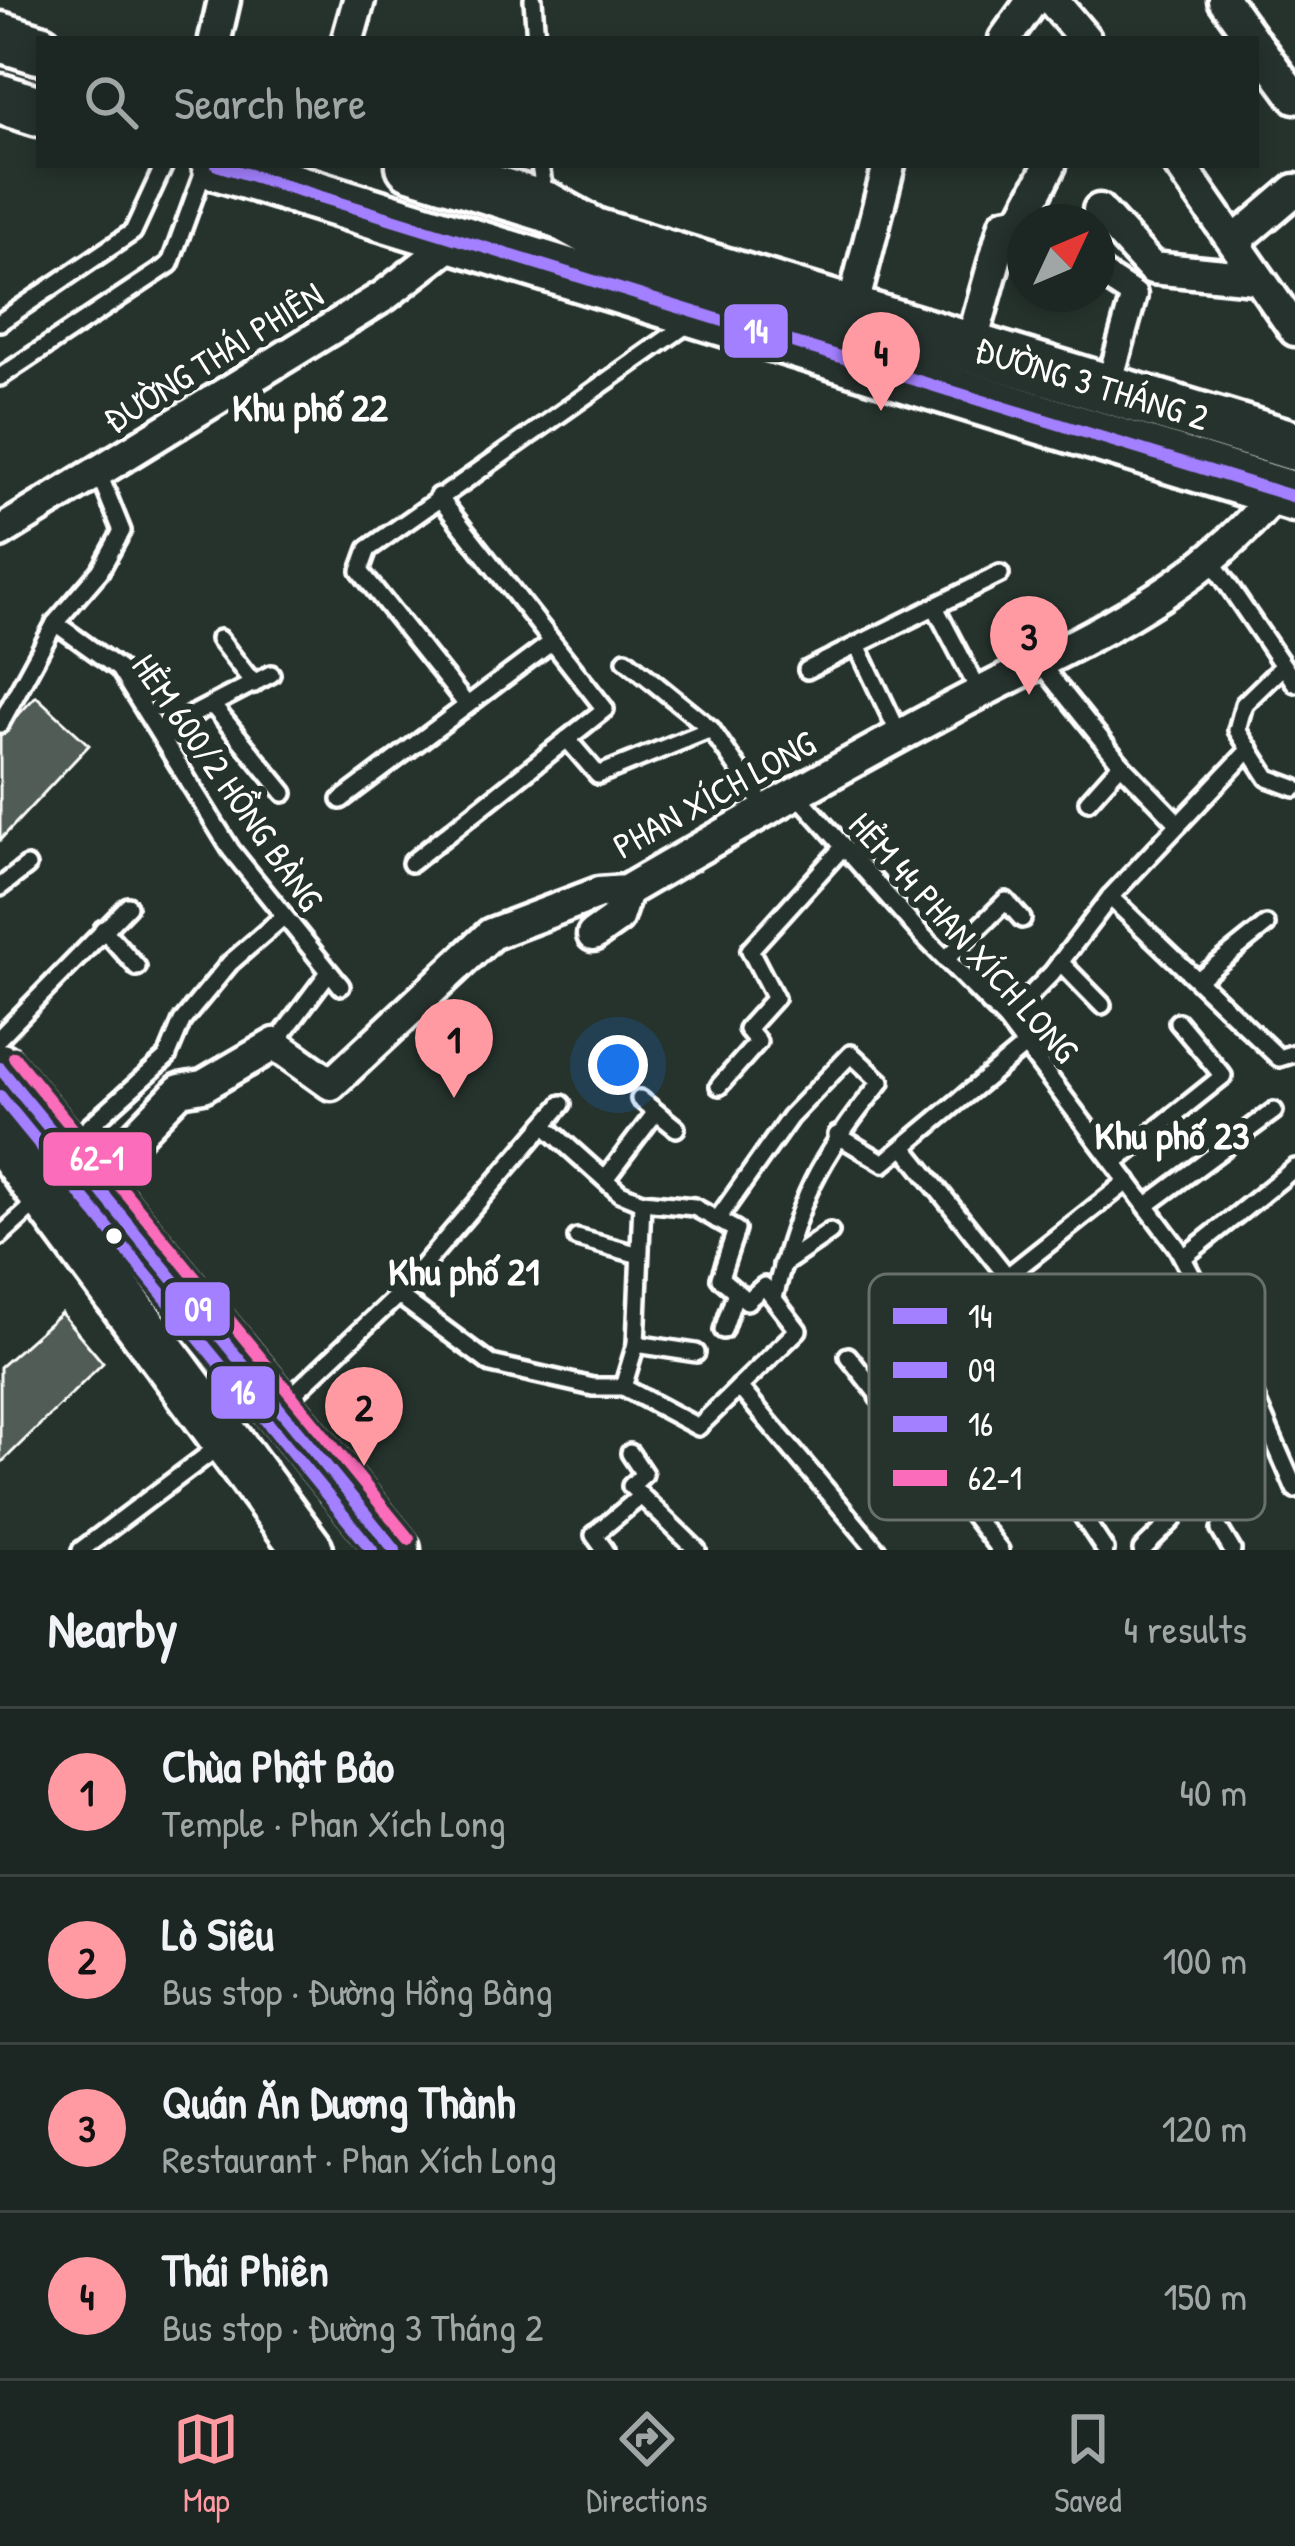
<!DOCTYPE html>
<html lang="en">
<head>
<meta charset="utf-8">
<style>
  :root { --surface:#1c2622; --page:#252e2a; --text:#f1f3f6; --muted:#a0a5a5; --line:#3a4340; --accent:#ff9aa2 }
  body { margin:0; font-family:"Patrick Hand",sans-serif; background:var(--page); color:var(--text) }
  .compass { position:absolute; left:1007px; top:204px; width:108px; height:108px; border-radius:50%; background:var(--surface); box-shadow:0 6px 18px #0003; rotate:46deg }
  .you { position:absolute; left:618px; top:1065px; width:42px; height:42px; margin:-30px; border:9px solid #fff; border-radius:50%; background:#1a73e8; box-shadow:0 0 0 18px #1a73e833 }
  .badge { display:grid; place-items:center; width:78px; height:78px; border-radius:50%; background:var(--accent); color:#111; font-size:39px; font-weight:700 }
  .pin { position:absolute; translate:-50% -99px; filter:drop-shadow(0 3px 6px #0008) }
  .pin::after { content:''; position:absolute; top:63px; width:42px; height:36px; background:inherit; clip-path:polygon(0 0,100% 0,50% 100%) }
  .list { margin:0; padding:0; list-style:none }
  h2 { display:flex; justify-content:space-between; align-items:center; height:156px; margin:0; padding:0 48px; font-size:51px }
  h2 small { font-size:39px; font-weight:400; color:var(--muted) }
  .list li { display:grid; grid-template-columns:78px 1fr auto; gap:36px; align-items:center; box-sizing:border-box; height:168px; padding:0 48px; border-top:3px solid var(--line) }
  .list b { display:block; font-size:45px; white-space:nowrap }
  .list p { margin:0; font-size:39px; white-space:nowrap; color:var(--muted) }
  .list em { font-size:39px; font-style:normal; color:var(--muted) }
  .icon { flex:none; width:66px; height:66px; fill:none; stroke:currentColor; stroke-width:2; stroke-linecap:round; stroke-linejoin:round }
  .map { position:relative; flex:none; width:1295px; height:1550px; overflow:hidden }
  .search { position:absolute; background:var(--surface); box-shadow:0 6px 18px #0003; left:36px; right:36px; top:36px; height:132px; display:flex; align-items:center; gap:30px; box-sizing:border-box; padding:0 42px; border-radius:0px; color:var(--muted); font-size:45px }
  .sheet { height:828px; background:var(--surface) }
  nav { display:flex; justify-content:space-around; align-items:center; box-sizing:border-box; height:168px; border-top:3px solid var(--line); background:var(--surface); font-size:33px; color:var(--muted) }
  nav a { display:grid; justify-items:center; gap:6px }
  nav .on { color:var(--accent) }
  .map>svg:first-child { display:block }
  .building { fill:#515c57; stroke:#fff; stroke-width:3 }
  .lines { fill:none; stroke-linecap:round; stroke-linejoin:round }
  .service-casing { stroke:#fff; stroke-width:24 }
  .pedestrian-casing { stroke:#fff; stroke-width:33 }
  .minor-casing { stroke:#fff; stroke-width:39 }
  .primary-casing { stroke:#fff; stroke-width:57 }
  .service { stroke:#26332d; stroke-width:15 }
  .pedestrian { stroke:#26332d; stroke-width:24 }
  .minor { stroke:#26332d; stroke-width:30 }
  .primary { stroke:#26332d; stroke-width:48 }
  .bus-1-casing { stroke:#26332d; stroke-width:21 }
  .bus-2-casing { stroke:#26332d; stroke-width:21 }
  .bus-3-casing { stroke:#26332d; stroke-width:21 }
  .bus-4-casing { stroke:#26332d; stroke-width:21 }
  .bus-1 { stroke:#a380ff; stroke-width:12 }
  .bus-2 { stroke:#a380ff; stroke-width:12 }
  .bus-3 { stroke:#a380ff; stroke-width:12 }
  .bus-4 { stroke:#fb6dba; stroke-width:12 }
  .bus-dot { fill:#fff; stroke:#26332d; stroke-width:4.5 }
  .labels { text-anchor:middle; stroke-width:12; stroke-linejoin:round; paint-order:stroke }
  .street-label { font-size:36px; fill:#fff; stroke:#26332d }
  .neighbourhood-label { font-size:39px; font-weight:bold; fill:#fff; stroke:#26332d }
  .key { fill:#26332d; stroke:#67706c; stroke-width:3 }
  .key-label { font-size:33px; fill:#fff }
  .line-badge { stroke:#26332d; stroke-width:4.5 }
  .badge-label { font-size:33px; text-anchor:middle; font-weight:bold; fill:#fff }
</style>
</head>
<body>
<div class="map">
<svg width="1295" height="1550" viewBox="0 0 1295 1550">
  <rect width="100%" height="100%" fill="#26332d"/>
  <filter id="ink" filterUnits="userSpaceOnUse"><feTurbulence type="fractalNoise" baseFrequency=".00833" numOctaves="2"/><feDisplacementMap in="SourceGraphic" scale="24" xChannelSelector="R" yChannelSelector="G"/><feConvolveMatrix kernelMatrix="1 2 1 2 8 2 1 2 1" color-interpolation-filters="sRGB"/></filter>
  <g filter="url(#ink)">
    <g class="building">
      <polygon points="36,696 89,745 0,840 0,734"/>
      <polygon points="61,1313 103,1363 0,1464 0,1367"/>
    </g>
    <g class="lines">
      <g class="service-casing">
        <g id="service">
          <polyline points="533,0 536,39"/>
          <polyline points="540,165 545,198"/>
          <polyline points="0,322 133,232 164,165"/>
          <polyline points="0,377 170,264 206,165"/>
          <polyline points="1211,560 1295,683"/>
          <polyline points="935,607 980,693"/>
          <polyline points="55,623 119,669 231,850 341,986"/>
          <polyline points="219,639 254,684"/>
          <polyline points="857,645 900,736"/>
          <polyline points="626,660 711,729 766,809"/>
          <polyline points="1039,662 1121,764 1179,824"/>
          <polyline points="1283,666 1244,704 1237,730 1268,778 1295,788"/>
          <polyline points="807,670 1000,574"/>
          <polyline points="467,705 360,571 368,549 692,321"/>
          <polyline points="213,706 284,793"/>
          <polyline points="0,724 55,623 100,571 122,531 99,474"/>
          <polyline points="164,738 190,716 271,674"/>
          <polyline points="567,739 598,775 711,729"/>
          <polyline points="796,793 923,936 1006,1020 1177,1247 1246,1377 1295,1489"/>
          <polyline points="341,800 552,642"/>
          <polyline points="1088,801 1121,764"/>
          <polyline points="411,863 605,709 438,496"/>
          <polyline points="0,887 27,866"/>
          <polyline points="1110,897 1279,1058 1295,1053"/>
          <polyline points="103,929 137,967"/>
          <polyline points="946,959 1006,901 1022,919"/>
          <polyline points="1060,962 1102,1005"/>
          <polyline points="1200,978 1266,925"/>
          <polyline points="1006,1020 1052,973 1110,897 1250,749"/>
          <polyline points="0,1037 128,906"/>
          <polyline points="275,1044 329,972"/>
          <polyline points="719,1086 758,1042 747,1029 775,998 750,950 843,847"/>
          <polyline points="640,1099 676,1128"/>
          <polyline points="544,1125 562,1104"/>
          <polyline points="837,1135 884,1163 1026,1045"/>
          <polyline points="70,1144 167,1057 182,1021 230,963 283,917"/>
          <polyline points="904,1147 1007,1276"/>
          <polyline points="1114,1163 1223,1076 1178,1022"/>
          <polyline points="605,1179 656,1112"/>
          <polyline points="1147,1205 1274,1111"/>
          <path d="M717,1220l73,-103 61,-63 30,28c-64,77 -83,120 -107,216"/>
          <polyline points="0,1236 42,1198"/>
          <polyline points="577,1238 636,1254"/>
          <polyline points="1184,1257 1295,1168"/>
          <polyline points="782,1265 830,1232"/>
          <polyline points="946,1324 1024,1430 1130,1355 1202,1287"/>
          <polyline points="723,1330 736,1292"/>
          <polyline points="636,1344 642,1202"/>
          <polyline points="848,1356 1000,1550"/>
          <polyline points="1098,1375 1100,1403 1173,1520 1142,1550"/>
          <polyline points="623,1387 636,1344 696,1353"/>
          <polyline points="739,1387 877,1550"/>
          <polyline points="878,1397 921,1364 911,1352 1128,1181"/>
          <polyline points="283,1404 398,1295 544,1125 620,1193 642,1202 694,1207 736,1230 720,1278 747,1301 764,1286 798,1330 698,1427 623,1387 593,1387 491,1364 398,1295"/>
          <polyline points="630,1453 644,1474 631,1486 697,1550"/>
          <polyline points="1220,1530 1232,1550"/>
          <polyline points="81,1550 222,1444"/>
          <polyline points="605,1550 594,1535 641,1496"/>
          <polyline points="1105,1550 1076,1506 1139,1465"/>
        </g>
      </g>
      <g class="pedestrian-casing">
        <polyline id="pedestrian" points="1097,271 1134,295 1108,388"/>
      </g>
      <g class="minor-casing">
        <g id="minor">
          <polyline points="1052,0 1085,39"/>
          <polyline points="1224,0 1252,39"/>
          <polyline points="215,39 224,0"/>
          <polyline points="348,39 359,0"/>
          <polyline points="1005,39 1033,0"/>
          <polyline points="1256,44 1295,97"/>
          <polyline points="1180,165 1295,330"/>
          <polyline points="1099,210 1152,268 1255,278"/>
          <polyline points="1235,241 1295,190"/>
          <polyline points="852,309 889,165"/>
          <polyline points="971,345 1005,224 1021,221 1050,165"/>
          <polyline points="0,532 384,296 459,238"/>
          <polyline points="593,935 617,918 626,891"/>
          <path d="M93,1180l87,-90 23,-4 72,-42 56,40 160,-150 108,-41 27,-2c108,-63 216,-125 327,-184 115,-62 242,-110 324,-216"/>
        </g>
      </g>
      <g class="primary-casing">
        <g id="primary">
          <polyline points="0,37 39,49"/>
          <polyline points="0,99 39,111"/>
          <polyline points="217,165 1295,497"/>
          <polyline points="411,165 547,207 594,233 1295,446"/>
          <polyline points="0,1068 395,1550"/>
          <polyline points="0,1135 308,1550"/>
        </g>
      </g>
      <use href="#service" class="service"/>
      <use href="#pedestrian" class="pedestrian"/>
      <use href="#minor" class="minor"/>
      <use href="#primary" class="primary"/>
      <g class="bus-1-casing">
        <polyline id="bus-1" points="217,165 1295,497"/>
      </g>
      <g class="bus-2-casing">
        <polyline id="bus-2" points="0,1068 395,1550"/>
      </g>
      <g class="bus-3-casing">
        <polyline id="bus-3" points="0,1096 372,1550"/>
      </g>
      <g class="bus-4-casing">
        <polyline id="bus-4" points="14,1057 409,1539"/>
      </g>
      <use href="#bus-1" class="bus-1"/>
      <use href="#bus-2" class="bus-2"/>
      <use href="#bus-3" class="bus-3"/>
      <use href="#bus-4" class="bus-4"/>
    </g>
  </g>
  <circle class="bus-dot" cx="114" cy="1236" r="10"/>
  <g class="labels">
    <g class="street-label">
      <text transform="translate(213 357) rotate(-32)" y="13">ĐƯỜNG THÁI PHIÊN</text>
      <text transform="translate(1092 383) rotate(17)" y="13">ĐƯỜNG 3 THÁNG 2</text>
      <text transform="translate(228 782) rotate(55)" y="13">HẺM 600/2 HỒNG BÀNG</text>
      <text transform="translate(714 794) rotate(-29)" y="13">PHAN XÍCH LONG</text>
      <text transform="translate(964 937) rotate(48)" y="13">HẺM 44 PHAN XÍCH LONG</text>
    </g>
    <g class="neighbourhood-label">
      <text x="310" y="421">Khu phố 22</text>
      <text x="1172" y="1149">Khu phố 23</text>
      <text x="464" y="1285">Khu phố 21</text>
    </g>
  </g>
  <rect x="869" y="1274" width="396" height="246" rx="18" class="key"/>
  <rect x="893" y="1308" width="54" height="16" fill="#a380ff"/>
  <rect x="893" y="1362" width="54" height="16" fill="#a380ff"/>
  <rect x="893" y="1416" width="54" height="16" fill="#a380ff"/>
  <rect x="893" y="1470" width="54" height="16" fill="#fb6dba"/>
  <g class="key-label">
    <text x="968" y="1328">14</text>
    <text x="968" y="1382">09</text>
    <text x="968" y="1436">16</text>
    <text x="968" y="1490">62-1</text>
  </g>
  <g class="line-badge">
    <rect x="722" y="302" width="68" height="58" rx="12" fill="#a380ff"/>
    <rect x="41" y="1130" width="113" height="58" rx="12" fill="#fb6dba"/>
    <rect x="163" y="1280" width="69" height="58" rx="12" fill="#a380ff"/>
    <rect x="209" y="1364" width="68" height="57" rx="12" fill="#a380ff"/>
  </g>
  <g class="badge-label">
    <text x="756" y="343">14</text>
    <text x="97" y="1170">62-1</text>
    <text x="198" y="1321">09</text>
    <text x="243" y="1404">16</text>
  </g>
</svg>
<svg class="compass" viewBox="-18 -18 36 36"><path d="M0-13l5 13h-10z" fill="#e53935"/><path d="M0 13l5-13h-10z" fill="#a0a5a5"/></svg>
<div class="you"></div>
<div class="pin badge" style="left:454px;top:1098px">1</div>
<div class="pin badge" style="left:364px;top:1466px">2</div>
<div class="pin badge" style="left:1029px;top:695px">3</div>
<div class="pin badge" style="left:881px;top:411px">4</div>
<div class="search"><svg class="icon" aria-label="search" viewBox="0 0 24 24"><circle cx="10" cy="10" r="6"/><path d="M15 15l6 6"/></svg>Search here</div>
</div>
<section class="sheet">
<h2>Nearby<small>4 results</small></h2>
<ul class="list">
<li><span class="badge">1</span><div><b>Chùa Phật Bảo</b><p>Temple · Phan Xích Long</p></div><em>40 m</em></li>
<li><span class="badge">2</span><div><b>Lò Siêu</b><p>Bus stop · Đường Hồng Bàng</p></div><em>100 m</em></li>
<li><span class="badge">3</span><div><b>Quán Ăn Dương Thành</b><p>Restaurant · Phan Xích Long</p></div><em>120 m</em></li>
<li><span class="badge">4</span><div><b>Thái Phiên</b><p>Bus stop · Đường 3 Tháng 2</p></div><em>150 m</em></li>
</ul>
</section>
<nav>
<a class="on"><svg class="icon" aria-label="map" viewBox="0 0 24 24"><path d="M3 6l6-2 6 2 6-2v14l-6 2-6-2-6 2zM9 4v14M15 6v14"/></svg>Map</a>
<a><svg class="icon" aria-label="directions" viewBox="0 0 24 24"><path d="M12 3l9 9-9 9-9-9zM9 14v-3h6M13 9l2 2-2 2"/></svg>Directions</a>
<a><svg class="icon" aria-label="saved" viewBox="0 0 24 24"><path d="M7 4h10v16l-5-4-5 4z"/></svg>Saved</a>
</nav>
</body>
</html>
